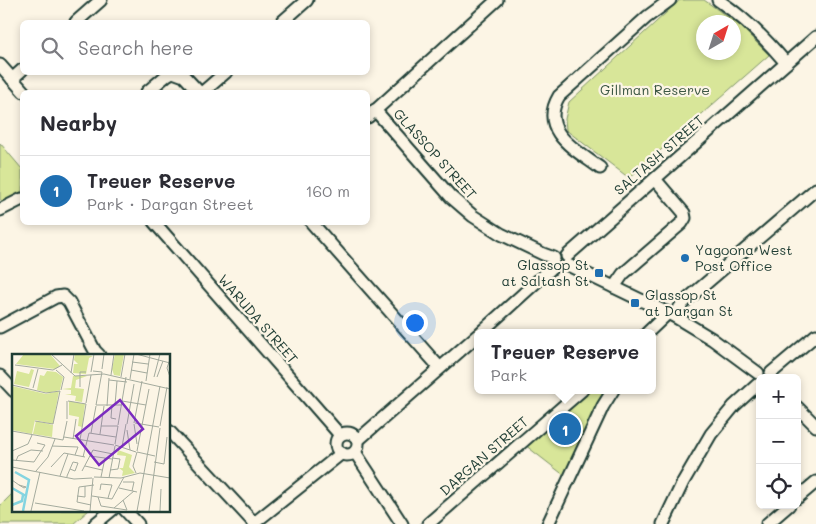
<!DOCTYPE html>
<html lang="en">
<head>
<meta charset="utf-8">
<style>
  :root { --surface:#fff; --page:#f2f2f3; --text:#2b2b33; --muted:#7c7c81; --line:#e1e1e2; --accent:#1f6fb2 }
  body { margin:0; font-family:Mali,sans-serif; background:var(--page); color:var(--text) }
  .controls { position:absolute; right:15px; bottom:15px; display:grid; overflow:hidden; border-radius:8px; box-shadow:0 2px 8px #0003 }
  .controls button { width:45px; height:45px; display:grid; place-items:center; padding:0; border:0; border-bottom:1px solid var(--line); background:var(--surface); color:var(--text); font:25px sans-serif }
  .compass { position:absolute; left:696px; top:15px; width:45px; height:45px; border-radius:50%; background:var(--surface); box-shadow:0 2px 8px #0003; rotate:39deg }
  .you { position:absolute; left:414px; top:322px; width:18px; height:18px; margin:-12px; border:4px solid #fff; border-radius:50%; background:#1a73e8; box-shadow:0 0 0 8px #1a73e833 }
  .badge { display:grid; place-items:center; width:32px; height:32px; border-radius:50%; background:var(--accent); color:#fff; font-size:16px; font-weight:700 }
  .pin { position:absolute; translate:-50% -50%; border:2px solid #fff; box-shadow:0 1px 5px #0006 }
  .popup { position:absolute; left:474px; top:329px; width:182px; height:65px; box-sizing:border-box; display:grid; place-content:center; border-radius:8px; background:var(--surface); filter:drop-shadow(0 1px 4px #0005); font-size:16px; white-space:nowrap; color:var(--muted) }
  .popup b { font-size:19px; color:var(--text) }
  .popup::after { content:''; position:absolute; left:50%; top:100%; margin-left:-10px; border:10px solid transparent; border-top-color:var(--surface) }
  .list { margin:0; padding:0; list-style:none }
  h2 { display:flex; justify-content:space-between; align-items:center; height:65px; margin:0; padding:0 20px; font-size:21px }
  h2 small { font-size:16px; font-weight:400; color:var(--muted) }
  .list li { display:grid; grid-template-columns:32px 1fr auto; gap:15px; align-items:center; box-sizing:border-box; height:70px; padding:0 20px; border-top:1px solid var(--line) }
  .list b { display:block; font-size:19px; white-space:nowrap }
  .list p { margin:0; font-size:16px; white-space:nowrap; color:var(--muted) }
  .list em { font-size:16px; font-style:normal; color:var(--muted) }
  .icon { flex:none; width:28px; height:28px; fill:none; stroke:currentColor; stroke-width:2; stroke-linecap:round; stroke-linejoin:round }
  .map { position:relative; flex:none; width:816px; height:524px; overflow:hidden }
  .search { position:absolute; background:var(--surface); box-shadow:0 2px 8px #0003; left:20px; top:20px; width:350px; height:55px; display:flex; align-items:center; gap:12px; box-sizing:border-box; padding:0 18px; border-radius:8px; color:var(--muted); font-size:19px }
  .panel { position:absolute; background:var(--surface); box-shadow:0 2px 8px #0003; left:20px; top:90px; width:350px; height:135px; border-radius:8px }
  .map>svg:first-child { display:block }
  .green { fill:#d8e699; stroke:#7c9266; fill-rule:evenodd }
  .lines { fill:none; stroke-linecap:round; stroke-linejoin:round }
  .minor-casing { stroke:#1f3d34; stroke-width:15 }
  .minor { stroke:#fcf5e5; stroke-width:11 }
  .poi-dot { fill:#1f6fb2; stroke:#fcf5e5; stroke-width:2 }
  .labels { text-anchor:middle; stroke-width:4.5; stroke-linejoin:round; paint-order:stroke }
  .park-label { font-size:14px; fill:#3b5643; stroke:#fcf5e5 }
  .street-label { font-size:14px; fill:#1f3d34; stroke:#fcf5e5 }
  .poi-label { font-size:14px; fill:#1f3d34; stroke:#fcf5e5; text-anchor:start }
  .inset-river { fill:none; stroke:#84d4e0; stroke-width:2.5 }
  .inset-road { fill:none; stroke:#a4ab9e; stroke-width:1 }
  .view { fill:#7b2cbf; fill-opacity:0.15; stroke:#7b2cbf; stroke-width:2.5 }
  .inset-edge { fill:none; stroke:#1f3d34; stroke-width:2.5 }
</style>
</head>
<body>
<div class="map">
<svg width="816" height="524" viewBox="0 0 816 524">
  <rect width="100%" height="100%" fill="#fcf5e5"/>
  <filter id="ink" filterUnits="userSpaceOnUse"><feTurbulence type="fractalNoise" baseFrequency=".02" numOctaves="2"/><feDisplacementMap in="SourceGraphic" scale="10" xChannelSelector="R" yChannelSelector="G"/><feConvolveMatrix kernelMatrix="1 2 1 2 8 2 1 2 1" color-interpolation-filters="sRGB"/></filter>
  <g filter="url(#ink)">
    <g class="green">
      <path d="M680,0h24l10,7 25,18 30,30 -140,123 -63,-48 -1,-11 4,-17zM704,22h30v30h-30z"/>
      <polygon points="0,143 22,169 22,191 4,204 0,199"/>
      <polygon points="587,390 610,390 565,476 525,445"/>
      <polygon points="14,492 14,510 89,510 73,524 0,524 0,506"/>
    </g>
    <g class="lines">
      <g class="minor-casing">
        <g id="minor">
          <path d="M718,0c27,18 48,39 68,63"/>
          <polyline points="76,22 101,0"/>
          <polyline points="282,22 307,0"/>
          <polyline points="0,65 24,92"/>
          <polyline points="173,72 184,76 199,92"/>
          <polyline points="12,79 22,70"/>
          <polyline points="147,92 167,75 172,72"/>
          <polyline points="203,92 226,72"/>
          <polyline points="375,110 451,197 473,216 501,234 543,254 554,258"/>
          <polyline points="368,117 497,0"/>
          <path d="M600,168c-24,-18 -62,-37 -41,-72l88,-79 23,-17"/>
          <polyline points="0,210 22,199"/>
          <polyline points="154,222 340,435"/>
          <polyline points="311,222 440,368"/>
          <polyline points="567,256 816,37"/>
          <polyline points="568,265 674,316 712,339 758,373"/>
          <polyline points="614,287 623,274 682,223 685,218 684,213 655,179"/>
          <polyline points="674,316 683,303 816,189"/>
          <polyline points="0,327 56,297 63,296 69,302 95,351 99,355"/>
          <polyline points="480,333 554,266"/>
          <polyline points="647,333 668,313"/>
          <polyline points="771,373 816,335"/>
          <polyline points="0,376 14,391"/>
          <polyline points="797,407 816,426"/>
          <polyline points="169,431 254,523"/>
          <circle cx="347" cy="444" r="11"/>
          <polyline points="358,440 478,335"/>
          <polyline points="355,452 402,524"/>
          <polyline points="797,498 816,482"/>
          <polyline points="125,510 138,524"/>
          <polyline points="95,524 112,510"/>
          <polyline points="253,524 342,453"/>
          <polyline points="428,524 582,390"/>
          <polyline points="548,524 603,406 613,390"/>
          <polyline points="663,524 683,482 711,434 734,406 757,385"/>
          <polyline points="767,524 789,505"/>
        </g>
      </g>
      <use href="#minor" class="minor"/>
    </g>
  </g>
  <g class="poi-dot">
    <circle cx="685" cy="258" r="5"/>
    <rect x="594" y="268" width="10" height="10" rx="2.5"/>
    <rect x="630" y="298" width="10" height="10" rx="2.5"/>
  </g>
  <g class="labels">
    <g class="park-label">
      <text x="655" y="95">Gillman Reserve</text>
    </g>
    <g class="street-label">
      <text transform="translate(435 154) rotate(48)" y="5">GLASSOP STREET</text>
      <text transform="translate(659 155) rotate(-41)" y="5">SALTASH STREET</text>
      <text transform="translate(258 319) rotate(49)" y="5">WARUDA STREET</text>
      <text transform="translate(484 456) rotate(-41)" y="5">DARGAN STREET</text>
    </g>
    <g class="poi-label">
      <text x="695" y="255">Yagoona West<tspan x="695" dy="16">Post Office</tspan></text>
      <text x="589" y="270" text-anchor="end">Glassop St<tspan x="589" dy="16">at Saltash St</tspan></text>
      <text x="645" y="300">Glassop St<tspan x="645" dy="16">at Dargan St</tspan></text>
    </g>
  </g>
  <g transform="translate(12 354)">
    <rect width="158" height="158" fill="#fcf5e5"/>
    <path d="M12,0h26l10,12 -5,3 -39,-5zM63,0l18,2 -4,2 -3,16 -13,-1 1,-9h4l-4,-4zM103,0h9l-4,22 -6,-1 -2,-6zM19,15l3,1 -5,17 -15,-3 3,-13 12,3zM35,17l9,1 7,5 -3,13 -12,3 -11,-3 3,-15 4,1zM61,22h14l-11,4 -1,8 9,1 -2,13 -7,-1 1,-5 -11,-2h6v-4l-9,-1 9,-1zM0,32l34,8 13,-3 -6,33 -18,-4 -3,14 -20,-4zM57,47l16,3 -3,23 -4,-1 1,-9 -10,-2zM24,67l17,4 -1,12 -19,-3zM106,96l14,5 -3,12 6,6 -13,3 1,-5 -4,-3h4l3,-12 -9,-1z" fill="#d8e699"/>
    <path class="inset-river" d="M3,118l14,8 -6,31M0,134l14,8M0,151l10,-4 1,-6"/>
    <path class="inset-road" d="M39,0l24,22 29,-2 66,15M124,0l34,9M158,5l-3,9 3,9M120,8l16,2M3,11l38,5 9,-5M90,15l2,-15M44,16l8,7 -3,13M119,16l16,3M81,17l9,1 -6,33M79,18l3,-18M59,19l3,-19M99,21l3,-21M109,23l4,-23M142,23l6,-23M145,23l6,-16M118,25l4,-25M97,26l18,2M134,27l4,-27M0,31l34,8 14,-2M68,33v-15h6M21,34l5,-19M56,47l18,3M110,47l24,4M74,49l5,-28M84,51h26M100,51l-1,13 5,1M103,51l2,-24M95,52l2,-28M55,65v-18M23,67l18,3M122,69l8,-42M123,69l24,4M41,70l7,-33M115,70l7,-40M122,70l3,20M106,71l8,-48M89,72h17M148,72l7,-39M115,76l3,20M0,77l51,9 4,-19M79,79l5,-27M88,80l4,-28M52,83l50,8M61,85l3,-20M68,86l6,-36M103,90l3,-18M103,91l21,7M40,92l26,1 -3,8M110,93l4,-23M0,97l16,-7 4,-9M125,97l12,-62M125,98l18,4M78,102l22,3M71,103l6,-24 27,4M0,106l22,2 11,-17 -8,-2M4,107l2,-5 13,-6 12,1M142,108l10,2 3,-27M73,112l17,4M0,113l62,12 18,-1M39,113l13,-14 21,4M98,116l8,-1 2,-10 -8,-1M24,117l12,-14 7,-18M70,117l11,-21 20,4M124,119l-3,-7 4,-14M48,122l8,-22M55,123v-1l6,-14 5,1 -3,8 -5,-2M82,123l27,1 19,-5 30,5M89,123l4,-19M97,124l6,-32M0,126l7,5 5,3 2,-1 -7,-2M111,128h11l-2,9M107,134l18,4M88,136l1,-6 11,1 -4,13M65,142l8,1v-11M80,142l20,3 12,-22M86,143l3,9 26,4 -4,-10M23,149l49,8M79,151l-14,-3 2,-15 15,-2M102,154l20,-17M19,157l9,-39M78,157l3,-33M125,157l23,-125M137,157l11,-83M148,157l1,-22"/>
    <path class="view" d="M108,46l23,29 -44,36 -23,-29z"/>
    <rect width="158" height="158" class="inset-edge"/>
  </g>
</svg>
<div class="controls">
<button>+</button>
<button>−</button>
<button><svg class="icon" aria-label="locate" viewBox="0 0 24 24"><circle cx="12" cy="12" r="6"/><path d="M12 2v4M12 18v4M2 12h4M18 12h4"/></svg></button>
</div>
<svg class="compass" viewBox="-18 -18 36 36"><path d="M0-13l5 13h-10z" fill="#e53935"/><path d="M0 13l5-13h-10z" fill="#7c7c81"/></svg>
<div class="you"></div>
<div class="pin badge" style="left:565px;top:429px">1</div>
<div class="popup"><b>Treuer Reserve</b>Park</div>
<div class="search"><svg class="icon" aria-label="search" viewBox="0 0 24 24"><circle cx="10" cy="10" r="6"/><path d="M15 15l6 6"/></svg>Search here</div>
<section class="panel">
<h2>Nearby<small></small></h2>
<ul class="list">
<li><span class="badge">1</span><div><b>Treuer Reserve</b><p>Park · Dargan Street</p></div><em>160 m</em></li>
</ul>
</section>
</div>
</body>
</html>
